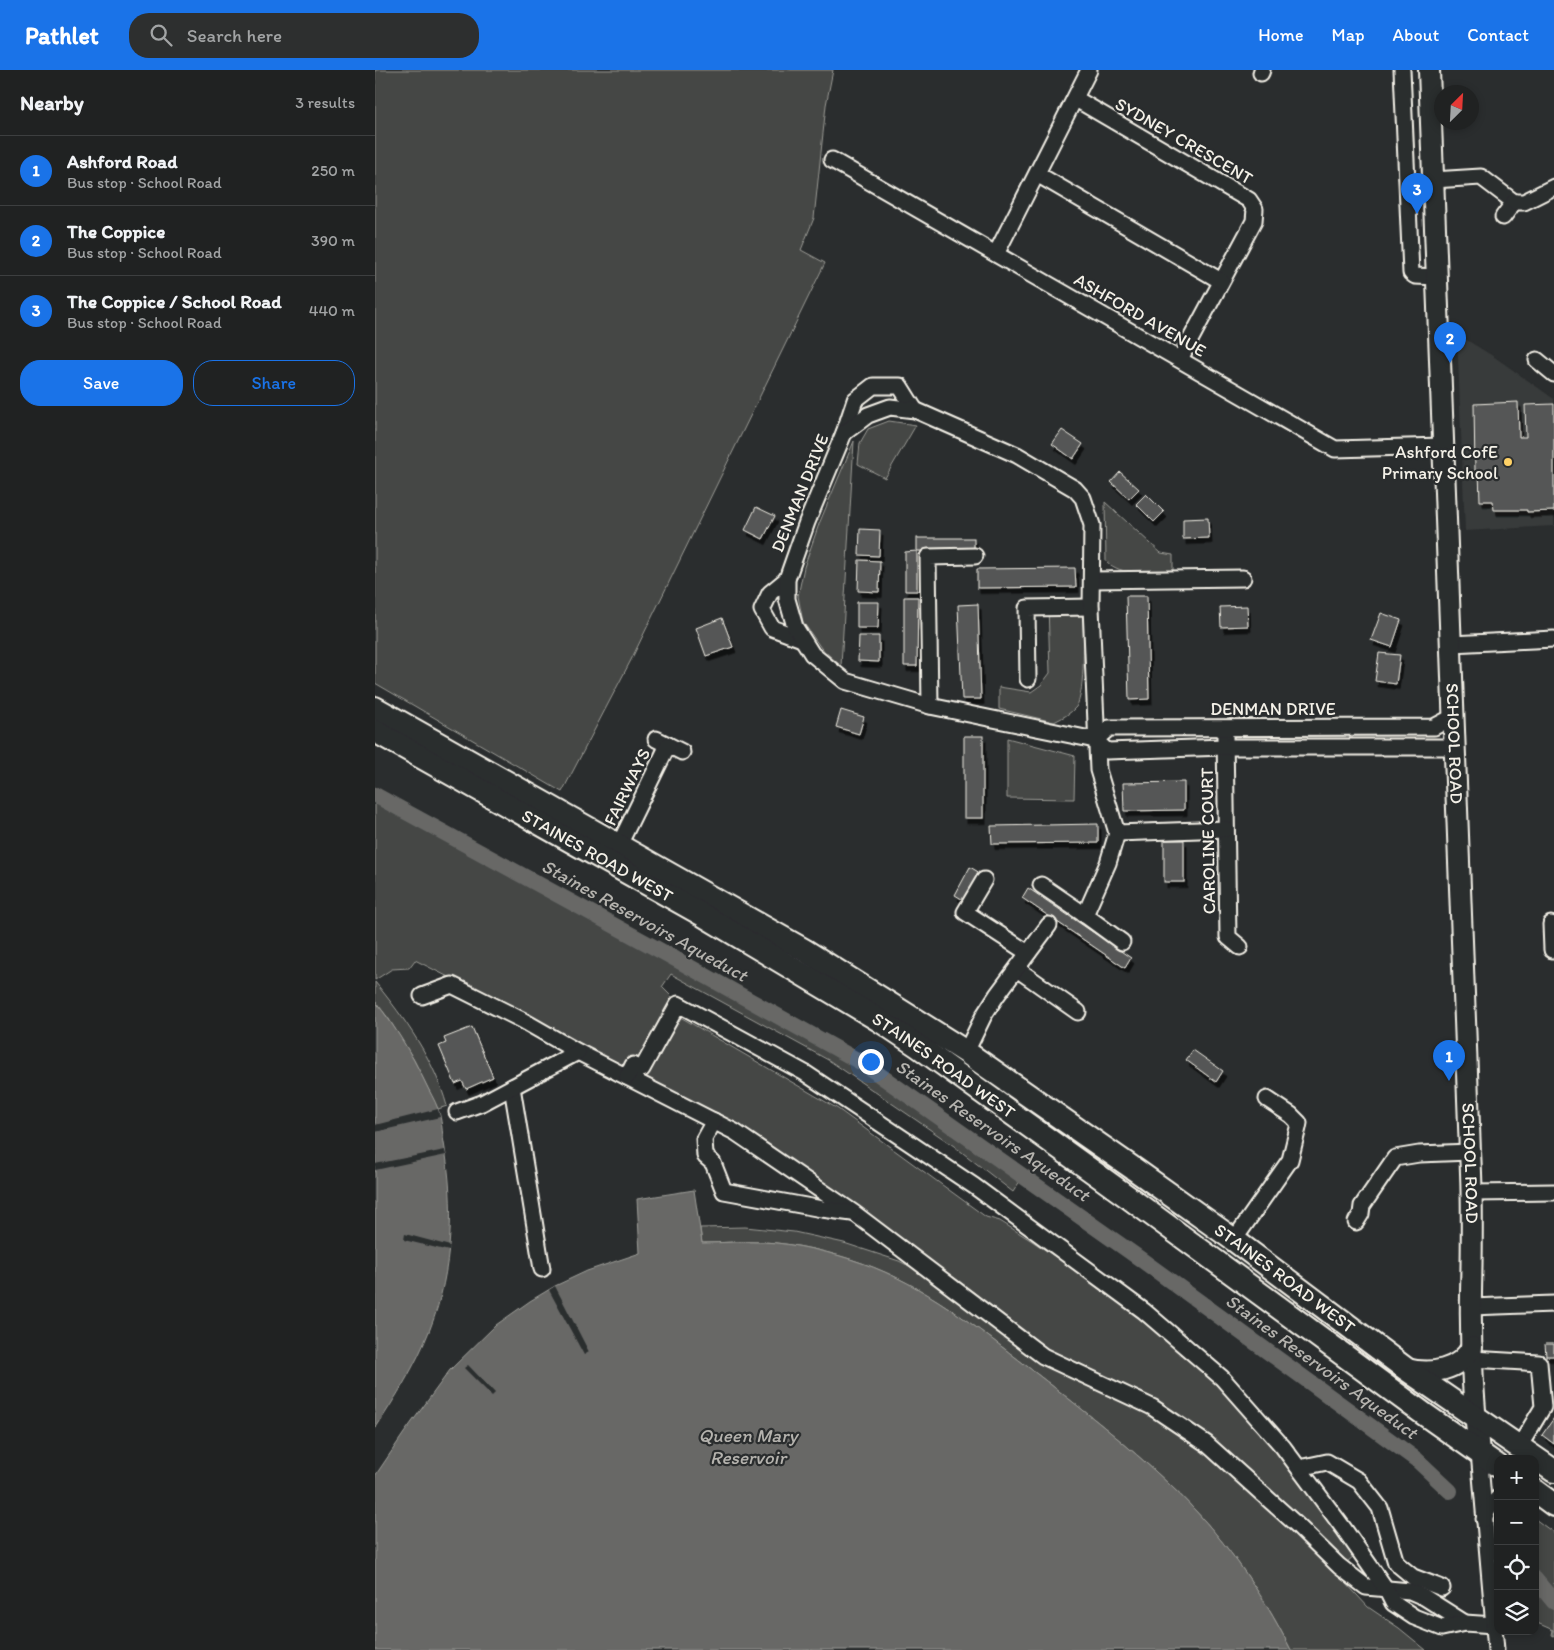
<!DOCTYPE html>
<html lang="en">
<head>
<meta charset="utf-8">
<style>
  :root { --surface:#202222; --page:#2d2f2f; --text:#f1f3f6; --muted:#a2a4a5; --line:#3d3f40; --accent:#1a73e8 }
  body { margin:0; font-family:Itim,sans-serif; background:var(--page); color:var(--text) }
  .controls { position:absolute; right:15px; bottom:15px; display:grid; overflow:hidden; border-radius:10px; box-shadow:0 2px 8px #0003 }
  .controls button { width:45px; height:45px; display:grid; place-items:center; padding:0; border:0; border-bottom:1px solid var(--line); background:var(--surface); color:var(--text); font:25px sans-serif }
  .compass { position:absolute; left:1059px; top:15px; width:45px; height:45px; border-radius:50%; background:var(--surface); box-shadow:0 2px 8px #0003; rotate:24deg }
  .you { position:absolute; left:495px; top:991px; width:18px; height:18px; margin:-12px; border:4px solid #fff; border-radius:50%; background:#1a73e8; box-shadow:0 0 0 8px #1a73e833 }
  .badge { display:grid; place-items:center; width:32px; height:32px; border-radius:50%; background:var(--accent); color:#fff; font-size:16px; font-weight:700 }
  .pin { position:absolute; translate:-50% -41px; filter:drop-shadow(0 1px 2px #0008) }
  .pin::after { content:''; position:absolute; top:26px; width:18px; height:15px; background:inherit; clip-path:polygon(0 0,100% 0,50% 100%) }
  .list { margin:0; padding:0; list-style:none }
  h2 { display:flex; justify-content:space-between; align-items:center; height:65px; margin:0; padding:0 20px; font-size:21px }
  h2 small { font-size:16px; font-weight:400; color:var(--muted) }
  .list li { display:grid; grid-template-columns:32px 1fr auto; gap:15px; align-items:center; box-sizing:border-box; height:70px; padding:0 20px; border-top:1px solid var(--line) }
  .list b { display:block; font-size:19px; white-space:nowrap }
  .list p { margin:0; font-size:16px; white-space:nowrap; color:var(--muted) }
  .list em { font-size:16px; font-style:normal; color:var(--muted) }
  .actions { display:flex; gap:10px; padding:15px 20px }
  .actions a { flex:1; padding:11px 0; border:1px solid var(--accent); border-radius:20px; text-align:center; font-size:18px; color:var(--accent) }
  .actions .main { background:var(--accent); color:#fff }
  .icon { flex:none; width:28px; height:28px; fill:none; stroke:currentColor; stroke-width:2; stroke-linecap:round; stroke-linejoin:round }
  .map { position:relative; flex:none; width:1179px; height:1580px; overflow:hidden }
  header { display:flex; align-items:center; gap:30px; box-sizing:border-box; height:70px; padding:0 25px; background:var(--accent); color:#fff }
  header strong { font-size:24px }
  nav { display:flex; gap:28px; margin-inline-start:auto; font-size:18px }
  .search { width:350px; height:45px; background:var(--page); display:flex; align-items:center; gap:12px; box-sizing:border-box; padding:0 18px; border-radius:20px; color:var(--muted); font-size:19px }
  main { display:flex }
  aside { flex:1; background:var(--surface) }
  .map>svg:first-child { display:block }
  .built { fill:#373a3a }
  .green { fill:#444645; stroke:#9c9c96 }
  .water { fill:#676866; stroke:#9f9f9a }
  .pier { fill:#2a2d2e }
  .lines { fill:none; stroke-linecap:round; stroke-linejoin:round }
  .canal { stroke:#676866; stroke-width:16 }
  .building { fill:#555756; stroke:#f4f1e8; filter:url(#shadow) }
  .minor-casing { stroke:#f4f1e8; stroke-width:19 }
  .major-casing { stroke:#f4f1e8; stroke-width:24 }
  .highway-casing { stroke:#f4f1e8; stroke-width:26 }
  .minor { stroke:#2a2d2e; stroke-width:15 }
  .major { stroke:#2a2d2e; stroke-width:20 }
  .highway { stroke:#2a2d2e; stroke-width:22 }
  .poi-dot { fill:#ffd166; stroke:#2a2d2e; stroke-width:2 }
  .labels { text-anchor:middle; stroke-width:4.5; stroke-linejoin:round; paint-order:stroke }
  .street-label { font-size:18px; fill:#f4f1e8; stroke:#2a2d2e }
  .poi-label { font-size:18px; fill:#f4f1e8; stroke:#2a2d2e; text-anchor:end }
  .water-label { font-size:19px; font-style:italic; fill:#b5b3ae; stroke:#2a2d2e }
</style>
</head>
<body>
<header>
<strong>Pathlet</strong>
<div class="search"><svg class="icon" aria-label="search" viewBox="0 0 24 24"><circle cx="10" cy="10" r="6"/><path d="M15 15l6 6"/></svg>Search here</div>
<nav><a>Home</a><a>Map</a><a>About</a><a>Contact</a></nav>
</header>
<main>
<aside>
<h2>Nearby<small>3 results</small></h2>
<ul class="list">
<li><span class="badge">1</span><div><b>Ashford Road</b><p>Bus stop · School Road</p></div><em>250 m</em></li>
<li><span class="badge">2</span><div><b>The Coppice</b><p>Bus stop · School Road</p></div><em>390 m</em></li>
<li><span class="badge">3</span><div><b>The Coppice / School Road</b><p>Bus stop · School Road</p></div><em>440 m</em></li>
</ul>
<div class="actions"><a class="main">Save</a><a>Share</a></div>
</aside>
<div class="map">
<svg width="1179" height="1580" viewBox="0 0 1179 1580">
  <defs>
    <filter id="shadow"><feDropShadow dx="3" dy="5.5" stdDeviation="0" flood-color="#0009"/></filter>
  </defs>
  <rect width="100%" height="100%" fill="#2a2d2e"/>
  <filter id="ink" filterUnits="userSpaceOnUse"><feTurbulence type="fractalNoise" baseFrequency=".02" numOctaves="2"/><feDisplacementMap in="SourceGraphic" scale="10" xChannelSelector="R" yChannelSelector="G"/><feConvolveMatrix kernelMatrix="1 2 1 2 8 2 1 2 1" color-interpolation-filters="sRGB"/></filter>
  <g filter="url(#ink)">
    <polygon class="built" points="1082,264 1121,288 1179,329 1179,456 1090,461"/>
    <g class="green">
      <polygon points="0,0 458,0 451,35 439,148 426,180 450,193 256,590 187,722 0,613"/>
      <polygon points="514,351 541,355 510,408 483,394 485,373 493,359"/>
      <polygon points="479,371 466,596 446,578 428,552 423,526 429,497 444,454"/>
      <path d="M730,432l56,51 12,2v15l-4,2c-21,0 -47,5 -63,-11z"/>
      <path d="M673,533l35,8c0,19 3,82 -7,96 -6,7 -14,11 -22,15l-55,-13v-22l32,5 10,-7 9,-12z"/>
      <polygon points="632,668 700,686 699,729 632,728"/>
      <polygon points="0,729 483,997 645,1111 638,1122 579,1076 455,991 296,904 287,917 299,929 295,941 463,1039 611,1147 625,1151 657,1171 724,1216 765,1246 824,1297 899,1375 981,1484 971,1493 850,1382 681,1285 588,1214 412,1088 354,1054 248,996 40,890 34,898 17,899 0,910"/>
      <path d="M0,912c30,37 59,77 72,124l-9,3 -24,-49 -25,-41 -14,-18z"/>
      <path d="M370,1157l49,5 50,11 55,18 32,16 115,85 116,58 29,19 132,119 45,49 31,21 27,22h-135c-30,-60 -71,-118 -120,-164 -45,-43 -94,-81 -143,-119 -52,-40 -103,-82 -166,-104 -28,-10 -69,-20 -99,-21 -21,-1 -41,1 -61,1l-2,-15z"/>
      <polygon points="1160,1449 1179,1463 1179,1523 1160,1501"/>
      <polygon points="1160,1517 1179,1540 1179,1566 1177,1565 1178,1560 1160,1552"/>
    </g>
    <g class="water">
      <path d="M0,931c20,25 36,52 50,81 4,9 10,18 13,27 4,11 4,23 6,34 11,62 9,127 -14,186 -14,36 -34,68 -55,100z"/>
      <path d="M319,1120l8,53c20,0 41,-2 61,-1 30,1 71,11 99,21 63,22 114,64 166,104 49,38 98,76 143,119 49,46 90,104 120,164h-916v-174l29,-43 46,-63 46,-45 34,-24 25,-15 32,-15 53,-18 -3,-54z"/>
    </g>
    <g class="pier">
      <polygon points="63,1039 65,1047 0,1062 0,1055"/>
      <polygon points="70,1080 71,1085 0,1100 0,1094"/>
      <polygon points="30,1164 75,1176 74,1181 29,1170"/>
      <polygon points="180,1216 214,1282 209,1285 174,1220"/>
      <polygon points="93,1295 120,1323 117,1326 89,1298"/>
    </g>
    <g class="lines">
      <g class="canal">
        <polyline points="0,725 286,881 489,994 764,1188 1042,1390 1075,1421"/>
        <polyline points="1160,1509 1179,1532"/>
      </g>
    </g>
    <g class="building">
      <polygon points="1143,332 1144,367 1151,367 1150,335 1179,334 1179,441 1152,442 1152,440 1119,440 1118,431 1105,431 1104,401 1100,401 1099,334"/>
      <polygon points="687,360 708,374 698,389 677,374"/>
      <polygon points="745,402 764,419 754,429 736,412"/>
      <polygon points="771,424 789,442 779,452 761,434"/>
      <polygon points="381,437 400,446 388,469 370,460"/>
      <polygon points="833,448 834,468 808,469 808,449"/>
      <polygon points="485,459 505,460 504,486 484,485"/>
      <rect x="542" y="468" width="57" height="13"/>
      <polygon points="542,481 542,521 530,521 530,482"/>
      <polygon points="484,490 505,491 504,522 483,521"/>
      <polygon points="700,498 701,517 602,518 602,499"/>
      <polygon points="751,526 772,526 774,629 754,630"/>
      <polygon points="529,527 543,527 542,596 529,596"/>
      <polygon points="482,532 504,532 503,558 482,558"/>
      <polygon points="603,534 606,629 587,629 583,535"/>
      <polygon points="872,536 873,556 846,557 845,537"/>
      <polygon points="1006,543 1026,550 1017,577 996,570"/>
      <polygon points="347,548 358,577 331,586 321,558"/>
      <polygon points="484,566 504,566 504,592 483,591"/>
      <polygon points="1004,583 1025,585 1021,614 1000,611"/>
      <polygon points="466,640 489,647 484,664 461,657"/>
      <rect x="589" y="666" width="19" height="82"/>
      <polygon points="809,712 809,740 749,741 748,713"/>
      <polygon points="723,754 723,773 617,774 616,756"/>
      <rect x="789" y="770" width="20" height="42"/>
      <polygon points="595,797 605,803 590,831 580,825"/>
      <polygon points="653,818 756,888 750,898 647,828"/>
      <polygon points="97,957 118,1007 91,1019 87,1011 80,1014 64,976 71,973 69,968"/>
      <polygon points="818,980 848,1001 841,1012 811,990"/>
      <polygon points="1170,1274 1179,1274 1179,1286 1171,1286"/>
      <polygon points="1179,1348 1179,1374 1167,1365"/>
    </g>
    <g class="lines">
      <g class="minor-casing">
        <g id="minor">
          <polyline points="1027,0 1036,203 1040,206 1062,207"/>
          <polyline points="886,3 887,0"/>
          <polyline points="701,29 874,130 880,139 879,151 805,289"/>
          <polyline points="457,90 960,379 1068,376"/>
          <polyline points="662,104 846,211"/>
          <polyline points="1058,110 1106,107 1139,132 1128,147"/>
          <polyline points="1139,132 1149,132 1179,117"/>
          <polyline points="621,184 714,0"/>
          <polyline points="1162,290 1179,304"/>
          <polyline points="469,363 480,330 498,316 525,316 540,340"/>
          <polyline points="412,509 395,523 387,540 397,558 427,569"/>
          <polyline points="717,510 868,508"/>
          <polyline points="1076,574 1179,569"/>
          <polyline points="653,609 652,538 716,537"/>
          <polyline points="555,636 553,487 600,486"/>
          <polyline points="850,666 853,867 865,877"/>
          <polyline points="281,669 307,682"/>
          <polyline points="720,670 734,658 1059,657 1078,647"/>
          <polyline points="742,763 851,759"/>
          <polyline points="244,775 293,675"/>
          <polyline points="609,810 590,842 653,883"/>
          <polyline points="666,815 710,845 733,793 742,763 723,700 716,537 717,455 708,428 700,419 642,385 540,340 515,337 493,345 469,363 432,452 412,509 412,529 420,557 437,584 470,611 555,636 720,670 732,681 850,677 1079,677"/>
          <polyline points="710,845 747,872"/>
          <polyline points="1176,854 1177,880 1179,880"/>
          <polyline points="642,899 703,942"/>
          <polyline points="47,926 77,915 147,950 203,982 360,1062 479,1143 668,1286 777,1337 832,1374 922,1455 964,1496 991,1517 1035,1521 1049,1527 1090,1553"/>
          <polyline points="591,982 609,945 622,925 674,855"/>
          <polyline points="252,1007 258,995 267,999 303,934 430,1003 599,1116 769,1241 847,1308 908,1377 969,1459 1011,1519 1018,1533 1039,1547 1067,1558 1090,1553 1119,1555"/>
          <polyline points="137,1017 167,1199"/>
          <polyline points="82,1042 107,1033 203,982"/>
          <polyline points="339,1051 329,1069 330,1086 338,1093 349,1121 447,1139 477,1143"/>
          <polyline points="1097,1123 1179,1122"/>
          <polyline points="981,1152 986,1144 987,1136 1020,1088 1044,1084 1095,1082"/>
          <polyline points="859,1170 915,1090 923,1058 924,1053 916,1045 892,1029"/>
          <polyline points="1096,1237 1179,1234"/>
          <polyline points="1097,1289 1164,1293 1168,1337 1144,1377"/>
          <polyline points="1104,1382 1121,1580"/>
          <polyline points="924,1398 952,1392 984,1411 1005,1438 1021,1493 1038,1507 1067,1518"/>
          <polyline points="1109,1449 1113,1439 1123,1428"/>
        </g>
      </g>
      <g class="major-casing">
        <g id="major">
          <path id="s1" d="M1054,0l41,1082c3,47 2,94 1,141 -1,53 2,106 8,159"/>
          <path d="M1031,1299c25,6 53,2 66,-22"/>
        </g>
      </g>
      <g class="highway-casing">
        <g id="highway">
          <path id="s2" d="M0,638l429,242 162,102 171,119 97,69 172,129 148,102"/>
          <path id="s3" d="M0,661l328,184 176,105 39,26 210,151 296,217 74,52"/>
          <polyline points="1160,1421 1179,1435"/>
        </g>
      </g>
      <use href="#minor" class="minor"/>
      <use href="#major" class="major"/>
      <use href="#highway" class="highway"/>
    </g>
  </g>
  <circle class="poi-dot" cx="1133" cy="392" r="5"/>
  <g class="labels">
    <g class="street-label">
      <text transform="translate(809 71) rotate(30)" y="6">SYDNEY CRESCENT</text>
      <text transform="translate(765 245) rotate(30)" y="6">ASHFORD AVENUE</text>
      <text transform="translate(425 423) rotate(-68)" y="6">DENMAN DRIVE</text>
      <text x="898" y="645">DENMAN DRIVE</text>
      <text dy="6" stroke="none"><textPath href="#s1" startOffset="674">SCHOOL ROAD</textPath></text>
      <text transform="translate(252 717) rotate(-64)" y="6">FAIRWAYS</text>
      <text transform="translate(833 771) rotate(-91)" y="6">CAROLINE COURT</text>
      <text dy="6" stroke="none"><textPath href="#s3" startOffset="255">STAINES ROAD WEST</textPath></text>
      <text dy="6" stroke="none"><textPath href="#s3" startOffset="660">STAINES ROAD WEST</textPath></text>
      <text dy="6" stroke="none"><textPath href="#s1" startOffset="1094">SCHOOL ROAD</textPath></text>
      <text dy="6" stroke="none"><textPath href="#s2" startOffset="1075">STAINES ROAD WEST</textPath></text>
    </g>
    <g class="poi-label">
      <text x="1123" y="388">Ashford CofE<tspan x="1123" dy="21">Primary School</tspan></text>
    </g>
    <g class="water-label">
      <text transform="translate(270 850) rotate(29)" y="7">Staines Reservoirs Aqueduct</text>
      <text transform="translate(618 1060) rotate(35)" y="7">Staines Reservoirs Aqueduct</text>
      <text transform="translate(947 1296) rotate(36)" y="7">Staines Reservoirs Aqueduct</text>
      <text x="373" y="1372">Queen Mary<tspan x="373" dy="22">Reservoir</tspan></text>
    </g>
  </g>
</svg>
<div class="controls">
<button>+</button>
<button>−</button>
<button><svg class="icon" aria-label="locate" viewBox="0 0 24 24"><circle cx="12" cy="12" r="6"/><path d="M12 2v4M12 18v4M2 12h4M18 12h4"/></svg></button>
<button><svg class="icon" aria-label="layers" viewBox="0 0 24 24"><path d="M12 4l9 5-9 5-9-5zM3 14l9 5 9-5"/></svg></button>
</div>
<svg class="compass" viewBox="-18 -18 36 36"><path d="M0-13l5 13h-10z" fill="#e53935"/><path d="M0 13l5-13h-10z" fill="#a2a4a5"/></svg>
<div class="you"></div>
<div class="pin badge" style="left:1074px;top:1011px">1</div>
<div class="pin badge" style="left:1075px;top:293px">2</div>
<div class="pin badge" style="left:1042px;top:144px">3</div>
</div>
</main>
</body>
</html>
